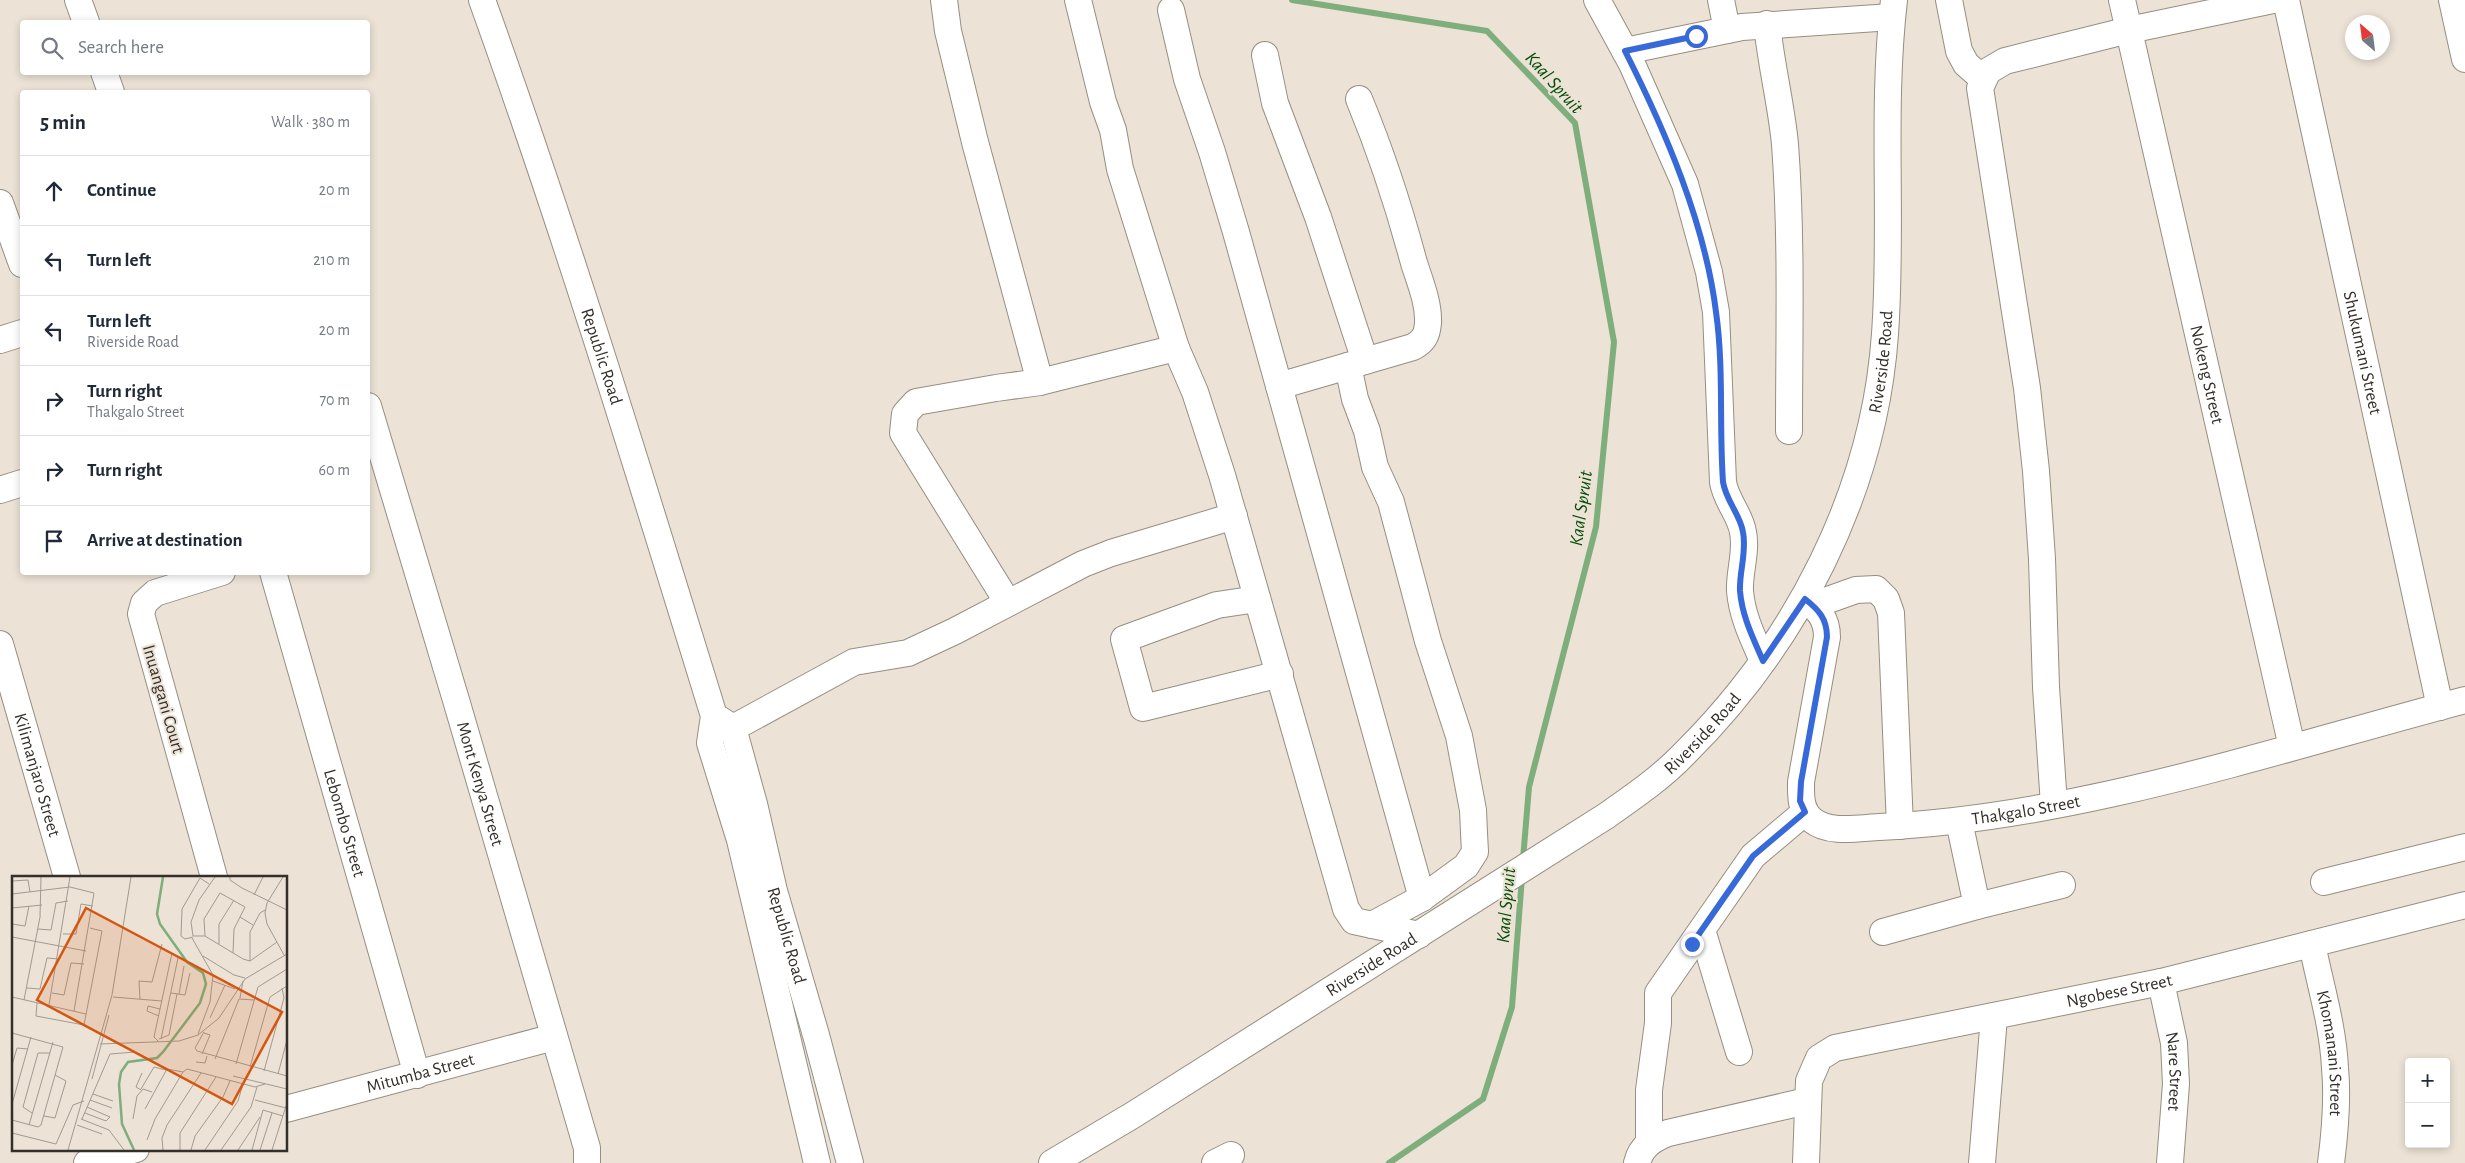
<!DOCTYPE html>
<html lang="en">
<head>
<meta charset="utf-8">
<style>
  :root { --surface:#fff; --page:#f2f2f3; --text:#1f2937; --muted:#747a83; --line:#e0e1e3 }
  body { margin:0; font-family:"Alegreya Sans",sans-serif; background:var(--page); color:var(--text) }
  .controls { position:absolute; right:15px; bottom:15px; display:grid; overflow:hidden; border-radius:5px; box-shadow:0 2px 8px #0003 }
  .controls button { width:45px; height:45px; display:grid; place-items:center; padding:0; border:0; border-bottom:1px solid var(--line); background:var(--surface); color:var(--text); font:25px sans-serif }
  .compass { position:absolute; left:2345px; top:15px; width:45px; height:45px; border-radius:50%; background:var(--surface); box-shadow:0 2px 8px #0003; rotate:332deg }
  .stop { position:absolute; width:15px; height:15px; margin:-11px; border:4px solid #3769d8; border-radius:50%; background:#fff }
  .stop.end { background:#3769d8; border-color:#fff; box-shadow:0 1px 5px #0008 }
  .list { margin:0; padding:0; list-style:none }
  h2 { display:flex; justify-content:space-between; align-items:center; height:65px; margin:0; padding:0 20px; font-size:21px }
  h2 small { font-size:16px; font-weight:400; color:var(--muted) }
  .list li { display:grid; grid-template-columns:32px 1fr auto; gap:15px; align-items:center; box-sizing:border-box; height:70px; padding:0 20px; border-top:1px solid var(--line) }
  .list b { display:block; font-size:19px; white-space:nowrap }
  .list p { margin:0; font-size:16px; white-space:nowrap; color:var(--muted) }
  .list em { font-size:16px; font-style:normal; color:var(--muted) }
  .icon { flex:none; width:28px; height:28px; fill:none; stroke:currentColor; stroke-width:2; stroke-linecap:round; stroke-linejoin:round }
  .map { position:relative; flex:none; width:2465px; height:1163px; overflow:hidden }
  .search { position:absolute; background:var(--surface); box-shadow:0 2px 8px #0003; left:20px; top:20px; width:350px; height:55px; display:flex; align-items:center; gap:12px; box-sizing:border-box; padding:0 18px; border-radius:5px; color:var(--muted); font-size:19px }
  .panel { position:absolute; background:var(--surface); box-shadow:0 2px 8px #0003; left:20px; top:90px; width:350px; height:485px; border-radius:5px }
  .map>svg:first-child { display:block }
  .lines { fill:none; stroke-linecap:round; stroke-linejoin:round }
  .stream { stroke:#7eae7b; stroke-width:6 }
  .minor-casing { stroke:#968e82; stroke-width:28 }
  .minor { stroke:#fff; stroke-width:26 }
  .route { stroke:#3769d8; stroke-width:6 }
  .labels { text-anchor:middle; stroke-width:4; stroke-linejoin:round; paint-order:stroke }
  .street-label { font-size:18px; fill:#332f2a; stroke:#ece2d6 }
  .water-label { font-size:19px; font-style:italic; fill:#024d07; stroke:#ece2d6 }
  .inset-river { fill:none; stroke:#7eae7b; stroke-width:2.5 }
  .inset-road { fill:none; stroke:#a29a91; stroke-width:1 }
  .view { fill:#d6550f; fill-opacity:0.15; stroke:#d6550f; stroke-width:2.5 }
  .inset-edge { fill:none; stroke:#332f2a; stroke-width:2.5 }
</style>
</head>
<body>
<div class="map">
<svg width="2465" height="1163" viewBox="0 0 2465 1163">
  <rect width="100%" height="100%" fill="#ece2d6"/>
  <g class="lines">
    <g class="stream">
      <polyline points="1292,0 1487,31 1575,123 1614,342 1596,527 1529,787 1523,859"/>
      <polyline points="1389,1163 1483,1099 1512,1007 1522,877"/>
    </g>
    <g class="minor-casing">
      <g id="minor">
        <polyline points="78,0 86,22"/>
        <path id="s1" d="M482,0c85,236 158,476 232,716l-4,27 30,97 77,323"/>
        <polyline points="944,0 948,31 975,142 1040,382 996,388 916,402 905,414 903,433 1008,603"/>
        <polyline points="1078,0 1103,102 1113,130 1120,169 1176,348 1195,392 1222,475 1346,909 1354,921 1419,935"/>
        <path d="M1597,0l35,64 53,120 24,88 7,40 7,170c3,19 17,32 20,50 4,20 -4,40 -3,59 2,25 13,47 23,70"/>
        <polyline points="1721,0 1727,30"/>
        <polyline points="1949,0 1959,51 1966,64 1983,79"/>
        <path id="s2" d="M2122,0l170,747"/>
        <path id="s3" d="M2286,0l154,707"/>
        <polyline points="2452,0 2465,59"/>
        <polyline points="1171,10 1187,79 1212,152 1236,232 1422,898"/>
        <path d="M1767,24c4,41 14,79 18,120 7,95 4,192 4,287"/>
        <polyline points="1625,51 1742,27 1892,17"/>
        <polyline points="1265,55 1275,103 1318,217 1365,361"/>
        <polyline points="104,72 111,92"/>
        <polyline points="0,203 22,264"/>
        <polyline points="0,340 22,333"/>
        <polyline points="1348,366 1355,399 1367,431 1375,467 1391,502 1428,641 1459,736 1473,810 1474,833 1475,852 1466,866 1422,898 1372,925"/>
        <polyline points="1040,382 1176,348"/>
        <path d="M1279,386l134,-39c11,-6 14,-12 15,-24 1,-20 -8,-41 -14,-60 -15,-56 -33,-111 -55,-164"/>
        <path id="s4" d="M368,406l88,294 131,448v15"/>
        <polyline points="0,490 22,483"/>
        <path id="s5" d="M273,572l144,503"/>
        <polyline points="1257,599 1217,605 1124,639 1143,708 1280,674"/>
        <path id="s6" d="M1805,599c14,11 22,20 22,38l-26,145c0,14 -1,28 11,38 17,14 47,8 67,7 197,-9 396,-77 586,-127"/>
        <polyline points="1814,605 1856,590 1876,589 1886,599 1891,613 1900,826"/>
        <path id="s7" d="M0,644l67,233"/>
        <path id="s8" d="M719,719l14,9 21,76 20,87 42,144 34,128"/>
        <polyline points="733,728 854,662 908,653 955,631 1083,564 1111,553 1234,516"/>
        <polyline points="2054,805 2046,687 2042,559 2036,471 2027,388 1980,88 1988,71 2005,61 2129,30 2273,0"/>
        <polyline points="214,877 141,614 144,603 155,593 222,572"/>
        <polyline points="2324,882 2465,847"/>
        <polyline points="1977,906 2062,885"/>
        <polyline points="1702,930 1739,1052"/>
        <polyline points="1883,932 1977,906 1959,821"/>
        <path id="s9" d="M2312,944c8,40 21,82 23,124 3,31 0,64 -4,95"/>
        <path id="s10" d="M2161,982l13,61 2,41 -6,79"/>
        <path id="s11" d="M286,1109l268,-72"/>
        <polyline points="1649,1143 1649,1090 1658,1023 1658,993 1753,856 1805,812"/>
        <polyline points="87,1163 136,1149"/>
        <path id="s12" d="M1052,1163l81,-48 473,-299c27,-19 55,-38 78,-62 112,-111 190,-261 201,-420 8,-111 -4,-223 9,-334"/>
        <polyline points="1215,1163 1231,1155"/>
        <path d="M1637,1163c4,-17 16,-24 31,-30l139,-32"/>
        <path id="s13" d="M1806,1163l3,-82 10,-23 16,-10 326,-66 304,-77"/>
        <polyline points="1982,1163 1994,1017"/>
      </g>
    </g>
    <use href="#minor" class="minor"/>
  </g>
  <g class="lines">
    <path class="route" d="M1692,944l61,-88 52,-44 -5,-11 1,-19 26,-145c0,-18 -8,-27 -22,-38l-42,62c-10,-23 -21,-45 -23,-70 -1,-19 7,-39 3,-59 -3,-18 -17,-31 -20,-50 -4,-56 1,-114 -7,-170 -11,-89 -51,-182 -91,-261l71,-15"/>
  </g>
  <g class="labels">
    <g class="street-label">
      <text dy="6" stroke="none"><textPath href="#s3" startOffset="361">Shukumani Street</textPath></text>
      <text dy="6" stroke="none"><textPath href="#s1" startOffset="376">Republic Road</textPath></text>
      <text dy="6" stroke="none"><textPath href="#s12" startOffset="1201">Riverside Road</textPath></text>
      <text dy="6" stroke="none"><textPath href="#s2" startOffset="384">Nokeng Street</textPath></text>
      <text transform="translate(164 699) rotate(74)" y="6">Inuangani Court</text>
      <text dy="6" stroke="none"><textPath href="#s12" startOffset="781">Riverside Road</textPath></text>
      <text dy="6" stroke="none"><textPath href="#s7" startOffset="136">Kilimanjaro Street</textPath></text>
      <text dy="6" stroke="none"><textPath href="#s4" startOffset="394">Mont Kenya Street</textPath></text>
      <text dy="6" stroke="none"><textPath href="#s6" startOffset="451">Thakgalo Street</textPath></text>
      <text dy="6" stroke="none"><textPath href="#s5" startOffset="261">Lebombo Street</textPath></text>
      <text dy="6" stroke="none"><textPath href="#s8" startOffset="231">Republic Road</textPath></text>
      <text dy="6" stroke="none"><textPath href="#s12" startOffset="376">Riverside Road</textPath></text>
      <text dy="6" stroke="none"><textPath href="#s13" startOffset="416">Ngobese Street</textPath></text>
      <text dy="6" stroke="none"><textPath href="#s9" startOffset="111">Khomanani Street</textPath></text>
      <text dy="6" stroke="none"><textPath href="#s10" startOffset="91">Nare Street</textPath></text>
      <text dy="6" stroke="none"><textPath href="#s11" startOffset="139">Mitumba Street</textPath></text>
    </g>
    <g class="water-label">
      <text transform="translate(1555 82) rotate(48)" y="7">Kaal Spruit</text>
      <text transform="translate(1580 508) rotate(-82)" y="7">Kaal Spruit</text>
      <text transform="translate(1505 905) rotate(-85)" y="7">Kaal Spruit</text>
    </g>
  </g>
  <g transform="translate(12 876)">
    <rect width="275" height="275" fill="#ece2d6"/>
    <path class="inset-river" d="M122,274l-12,-26 -3,-40 2,-12 7,-10 29,-4 6,-6 37,-49 6,-19 -3,-11 -16,-11 -27,-38 -3,-10 6,-37"/>
    <path class="inset-road" d="M218,1v3l12,8 45,22M271,1l-16,26 -2,10 2,11 17,31M0,5l16,-1 2,12M0,18l58,-7 24,6 -20,118M242,19l9,-18M0,32l30,-3M228,41l13,8M0,48l13,2 4,-20M26,53l13,1 5,-27 12,-2M51,58h13l5,-30 12,2M193,60h-12l-2,-14 8,-22 16,-23M0,61l74,14M181,61l-8,2 -4,-3 1,-27 18,-31 9,6M180,62l21,37 -3,27 -12,32M207,68v-20l15,-24M221,77l1,-24 11,-22 -25,-14 -16,26 1,17 38,23 7,2M191,80l31,19 11,3M238,85v-29l10,-19 5,-3M238,85l27,-19M201,105l22,8M15,112l13,1 7,-31 12,1M40,117l12,2 7,-32 13,1M159,117l14,2 5,-22M167,118l5,-28M0,121l74,17M101,121l49,4M228,122l3,-17M128,123l-1,-18 13,1 10,-38M12,124l16,-83 1,-40M25,127l-1,13 48,9 18,-94 -12,-3M37,129l21,-128M147,140l-12,-5 1,-5 12,3M198,142l15,-33M192,156l-9,16 2,3 90,25M0,157l51,14 -22,78 -3,2 -26,-7M147,163l10,-4 8,-41M149,163l17,-81M147,166l-5,-5 18,-84M88,168l79,-3 19,-6 21,-17 26,-39 42,-25M190,178l8,-19 -6,-2M203,183l24,-60 15,1M184,186l9,1 2,-7M224,188l22,-77 29,-18M0,189l5,-17 11,1M238,191l20,-70 17,-11M252,195l20,-73 -2,-10M171,196l4,-3 68,18 10,-3M266,198l9,-34M221,200l54,13M80,203l17,-64M129,213l13,-22 12,3M129,214l-5,-3 6,-14M81,218l20,7M78,224l22,8M243,224l31,8M0,228l19,-67M133,233l22,-40 16,3M20,237l-9,-6 15,-54h12M73,237l21,8 4,-4 -23,-10M32,240l11,2 11,-37 -11,-6M69,243l28,11 15,20M70,243l28,-65 25,-2M121,243l4,-23 6,-7 9,3M17,249l24,-83M65,249l25,9M0,257l44,11 17,-39 11,-4M135,264l8,-21 28,-47M56,274l44,-155 19,-118M151,274l-1,-12 5,-13 34,-52M168,274v-17l36,-56M179,274l4,-14 28,-39 7,-16M193,274l33,-49 5,-17M209,274l30,-43 6,-20M226,274l22,-33M240,274l11,-40 20,6M248,274l12,-37M260,274l15,-47"/>
    <path class="view" d="M74,32l196,104 -50,92 -195,-104z"/>
    <rect width="275" height="275" class="inset-edge"/>
  </g>
</svg>
<div class="controls">
<button>+</button>
<button>−</button>
</div>
<svg class="compass" viewBox="-18 -18 36 36"><path d="M0-13l5 13h-10z" fill="#e53935"/><path d="M0 13l5-13h-10z" fill="#747a83"/></svg>
<div class="stop" style="left:1696px;top:36px"></div>
<div class="stop end" style="left:1692px;top:944px"></div>
<div class="search"><svg class="icon" aria-label="search" viewBox="0 0 24 24"><circle cx="10" cy="10" r="6"/><path d="M15 15l6 6"/></svg>Search here</div>
<section class="panel">
<h2>5 min<small>Walk · 380 m</small></h2>
<ul class="list">
<li><svg class="icon" aria-label="ahead" viewBox="0 0 24 24"><path d="M12 20V5M6 11l6-6 6 6"/></svg><div><b>Continue</b></div><em>20 m</em></li>
<li><svg class="icon" aria-label="left" viewBox="0 0 24 24"><path d="M17 20v-9H6M10 6l-5 5 5 5"/></svg><div><b>Turn left</b></div><em>210 m</em></li>
<li><svg class="icon" aria-label="left" viewBox="0 0 24 24"><path d="M17 20v-9H6M10 6l-5 5 5 5"/></svg><div><b>Turn left</b><p>Riverside Road</p></div><em>20 m</em></li>
<li><svg class="icon" aria-label="right" viewBox="0 0 24 24"><path d="M7 20v-9h11M14 6l5 5-5 5"/></svg><div><b>Turn right</b><p>Thakgalo Street</p></div><em>70 m</em></li>
<li><svg class="icon" aria-label="right" viewBox="0 0 24 24"><path d="M7 20v-9h11M14 6l5 5-5 5"/></svg><div><b>Turn right</b></div><em>60 m</em></li>
<li><svg class="icon" aria-label="arrive" viewBox="0 0 24 24"><path d="M6 21V4h12l-3 4 3 4H6"/></svg><div><b>Arrive at destination</b></div></li>
</ul>
</section>
</div>
</body>
</html>
